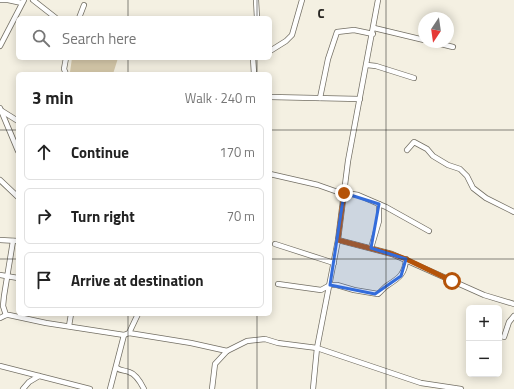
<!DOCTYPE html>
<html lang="en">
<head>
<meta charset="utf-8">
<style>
  :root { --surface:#fff; --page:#f6f6f6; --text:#222; --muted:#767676; --line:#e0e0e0 }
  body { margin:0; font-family:"Titillium Web",sans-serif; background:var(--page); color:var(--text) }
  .controls { position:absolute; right:12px; bottom:12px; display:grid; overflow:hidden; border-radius:6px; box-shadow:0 2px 10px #0003 }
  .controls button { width:36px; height:36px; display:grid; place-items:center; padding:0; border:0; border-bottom:1px solid var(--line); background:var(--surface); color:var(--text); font:20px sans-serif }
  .compass { position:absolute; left:418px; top:12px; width:36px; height:36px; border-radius:50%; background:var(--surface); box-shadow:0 2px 10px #0003; rotate:193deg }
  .stop { position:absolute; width:12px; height:12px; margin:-9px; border:3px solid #b45309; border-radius:50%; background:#fff }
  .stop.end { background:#b45309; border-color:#fff; box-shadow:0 1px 4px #0008 }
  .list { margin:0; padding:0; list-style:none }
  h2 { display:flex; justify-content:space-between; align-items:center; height:52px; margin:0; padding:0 16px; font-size:17px }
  h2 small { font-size:13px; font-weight:400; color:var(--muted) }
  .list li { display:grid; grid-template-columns:26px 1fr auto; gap:12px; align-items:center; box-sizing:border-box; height:56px; margin:0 8px 8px; padding:0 8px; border:1px solid var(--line); border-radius:6px }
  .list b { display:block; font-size:15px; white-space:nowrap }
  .list em { font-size:13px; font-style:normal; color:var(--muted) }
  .icon { flex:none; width:22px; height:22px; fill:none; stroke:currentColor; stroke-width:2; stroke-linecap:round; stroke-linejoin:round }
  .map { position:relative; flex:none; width:514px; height:389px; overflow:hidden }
  .search { position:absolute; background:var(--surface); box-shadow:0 2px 10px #0003; left:16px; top:16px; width:256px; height:44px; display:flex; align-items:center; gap:10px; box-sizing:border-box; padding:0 14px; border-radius:6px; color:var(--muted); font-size:15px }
  .panel { position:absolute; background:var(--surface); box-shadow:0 2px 10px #0003; left:16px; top:72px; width:256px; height:244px; border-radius:6px }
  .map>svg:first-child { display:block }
  .green { fill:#d6c9aa }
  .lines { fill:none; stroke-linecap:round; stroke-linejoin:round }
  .minor-casing { stroke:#736f64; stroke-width:6 }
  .minor { stroke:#fff; stroke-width:4.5 }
  .route { stroke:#b45309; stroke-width:5 }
  .marked { fill:#336cdb; fill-opacity:0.2; stroke:#336cdb; stroke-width:3; stroke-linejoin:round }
  .grid { fill:none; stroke:#262420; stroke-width:1; stroke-opacity:0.55 }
  .grid-label { font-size:13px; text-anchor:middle; font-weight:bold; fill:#262420; stroke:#f4f0e2; stroke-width:4; stroke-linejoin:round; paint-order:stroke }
</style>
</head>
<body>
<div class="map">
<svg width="514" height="389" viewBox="0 0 514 389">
  <rect width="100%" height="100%" fill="#f4f0e2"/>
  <polygon class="green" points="72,58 118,58 113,74 78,74 70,72"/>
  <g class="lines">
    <g class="minor-casing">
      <g id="minor">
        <polyline points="0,0 8,0 22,3"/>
        <polyline points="33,0 56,18"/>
        <polyline points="256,0 257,18"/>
        <polyline points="79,18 84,5"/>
        <polyline points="374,28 424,40"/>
        <polyline points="433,42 453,47"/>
        <polyline points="0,46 24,0"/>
        <polyline points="270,51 286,41 292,35 302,0"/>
        <polyline points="253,58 254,74"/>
        <polyline points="367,65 376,66 414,78"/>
        <polyline points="66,74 64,69 66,58"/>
        <polyline points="270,97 360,99"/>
        <polyline points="320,98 328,59 337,32 354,30 373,34"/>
        <polyline points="0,108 18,151"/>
        <polyline points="2,111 18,121"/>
        <polyline points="407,150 414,142 427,149 433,156 448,165 460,169 467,176 473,188 486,198 514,212"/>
        <polyline points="270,174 318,185 335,191 358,195 386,207 429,231"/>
        <polyline points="0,180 18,197"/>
        <polyline points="0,240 18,241"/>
        <polyline points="338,240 392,254 484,295 514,304"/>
        <polyline points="275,244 334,263"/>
        <polyline points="371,248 379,221 379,204"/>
        <polyline points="0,275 18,278"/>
        <path d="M278,284l43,6 9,-5h7l17,5 24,4c4,-3 6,-7 10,-9 11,-7 17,-11 18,-26"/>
        <polyline points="6,315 3,306 4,296 13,241"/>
        <polyline points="0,318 6,315 9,315 46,323 124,335 129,333 191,343 227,351"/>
        <polyline points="69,326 71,314"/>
        <polyline points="129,333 138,314"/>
        <polyline points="504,337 509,322 514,316"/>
        <polyline points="0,366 90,389"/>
        <path d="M117,368c4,3 7,2 12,4 7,2 12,11 15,17"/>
        <polyline points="23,389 29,382 39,376"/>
        <polyline points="110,389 124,335"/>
        <polyline points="212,389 215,364 227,351 247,341 265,339 278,343 317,348 421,383 461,389"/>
        <polyline points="313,389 317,348 338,240 348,161 378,0"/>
      </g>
    </g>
    <use href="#minor" class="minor"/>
  </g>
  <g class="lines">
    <polyline class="route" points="344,193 338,240 392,254 406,259 452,281"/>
  </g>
  <path class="marked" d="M344,193l35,11 -8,44 35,11 -5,17 -26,18 -45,-9z"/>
  <path class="grid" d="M128,0v18M257,0v18M386,0v389M128,58v16M257,58v16M0,130h18M270,130h244M0,259h18M270,259h244M128,314v75M257,314v75"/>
  <g class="grid-label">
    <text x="321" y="18">C</text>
  </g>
</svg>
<div class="controls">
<button>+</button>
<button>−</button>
</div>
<svg class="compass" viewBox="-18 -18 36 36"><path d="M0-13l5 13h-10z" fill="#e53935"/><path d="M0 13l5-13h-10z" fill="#767676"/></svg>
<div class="stop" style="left:452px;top:281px"></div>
<div class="stop end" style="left:344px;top:193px"></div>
<div class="search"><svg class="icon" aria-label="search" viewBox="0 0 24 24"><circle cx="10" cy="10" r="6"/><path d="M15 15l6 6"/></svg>Search here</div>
<section class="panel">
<h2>3 min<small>Walk · 240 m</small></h2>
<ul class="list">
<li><svg class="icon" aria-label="ahead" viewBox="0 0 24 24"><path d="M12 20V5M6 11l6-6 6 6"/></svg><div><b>Continue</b></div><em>170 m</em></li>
<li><svg class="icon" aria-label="right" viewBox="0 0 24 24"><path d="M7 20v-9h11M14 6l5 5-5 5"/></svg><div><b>Turn right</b></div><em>70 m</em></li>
<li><svg class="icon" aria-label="arrive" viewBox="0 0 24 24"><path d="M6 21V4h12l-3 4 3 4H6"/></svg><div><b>Arrive at destination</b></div></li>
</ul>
</section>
</div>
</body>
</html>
